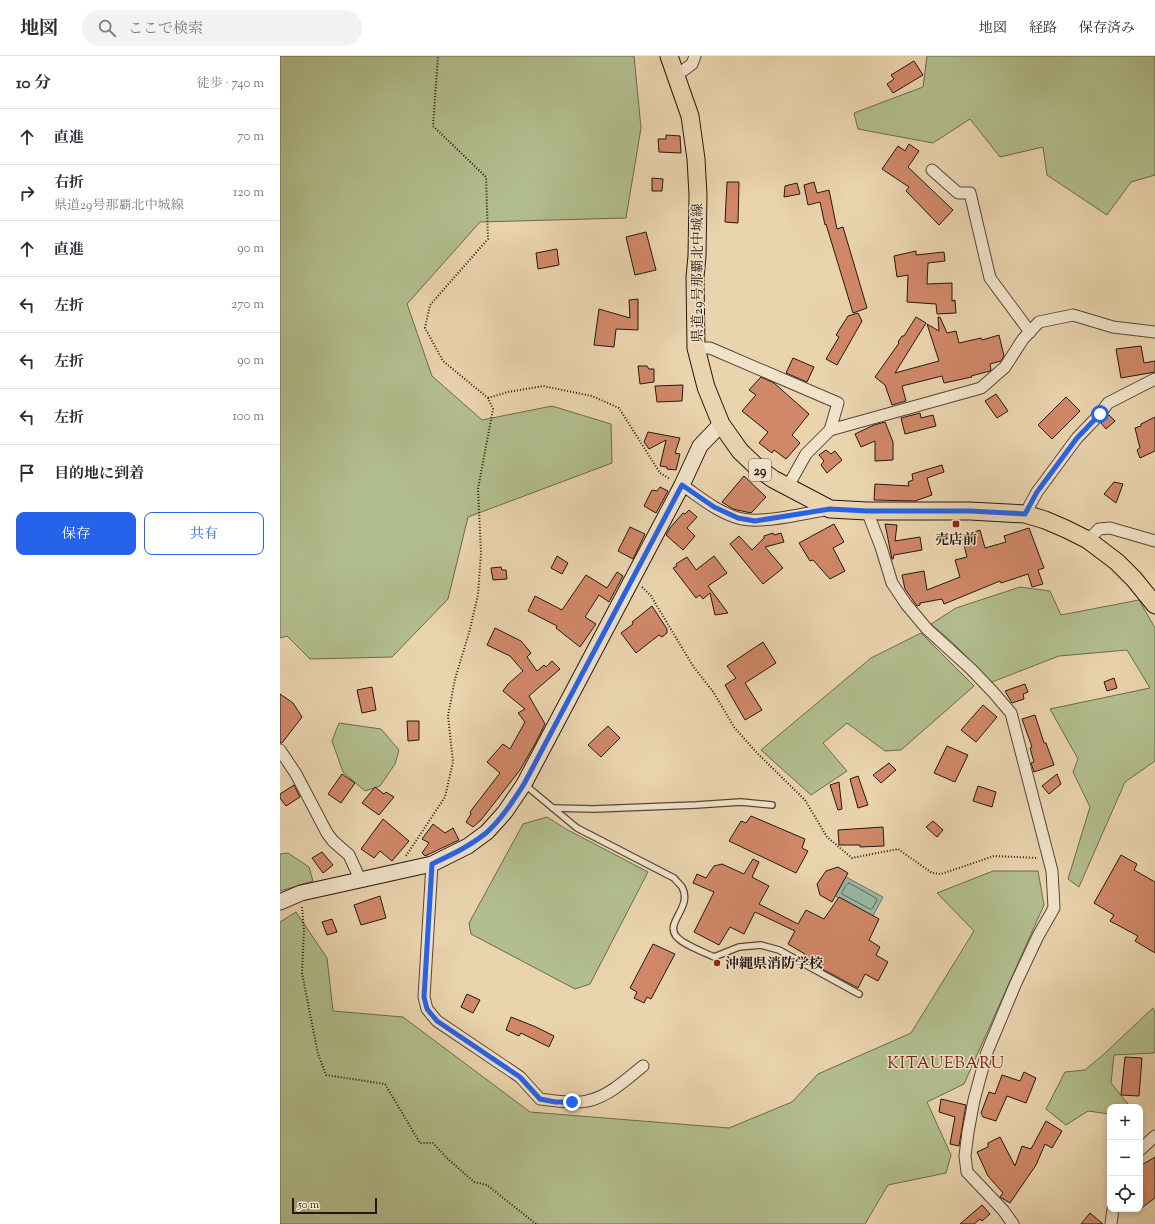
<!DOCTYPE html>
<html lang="ja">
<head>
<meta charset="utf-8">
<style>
  :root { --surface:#fff; --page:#f2f2f3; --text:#2b2b33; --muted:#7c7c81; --line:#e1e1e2; --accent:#2563eb }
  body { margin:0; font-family:"Sorts Mill Goudy","Noto Serif JP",serif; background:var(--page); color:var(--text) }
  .controls { position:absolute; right:12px; bottom:12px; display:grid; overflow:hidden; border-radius:8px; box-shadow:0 2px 6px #0003 }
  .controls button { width:36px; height:36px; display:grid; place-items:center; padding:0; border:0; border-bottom:1px solid var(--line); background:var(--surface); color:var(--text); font:20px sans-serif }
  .scale { position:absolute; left:12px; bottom:10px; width:85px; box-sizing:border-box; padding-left:4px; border:2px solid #241711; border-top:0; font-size:11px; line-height:14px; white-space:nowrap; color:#241711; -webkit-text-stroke:3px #f1e3ca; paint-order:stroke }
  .stop { position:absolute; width:12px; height:12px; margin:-9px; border:3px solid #2563eb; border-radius:50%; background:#fff }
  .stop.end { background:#2563eb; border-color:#fff; box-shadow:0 1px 4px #0008 }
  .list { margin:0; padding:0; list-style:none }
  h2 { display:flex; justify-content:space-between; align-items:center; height:52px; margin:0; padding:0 16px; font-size:17px }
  h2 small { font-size:13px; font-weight:400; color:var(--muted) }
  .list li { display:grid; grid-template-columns:26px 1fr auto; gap:12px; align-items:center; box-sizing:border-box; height:56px; padding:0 16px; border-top:1px solid var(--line) }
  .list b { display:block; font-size:15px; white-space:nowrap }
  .list p { margin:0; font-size:13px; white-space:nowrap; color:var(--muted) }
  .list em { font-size:13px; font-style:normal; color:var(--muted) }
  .actions { display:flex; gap:8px; padding:12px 16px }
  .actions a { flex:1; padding:9px 0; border:1px solid var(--accent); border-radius:8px; text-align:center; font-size:14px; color:var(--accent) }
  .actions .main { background:var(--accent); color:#fff }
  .icon { flex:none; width:22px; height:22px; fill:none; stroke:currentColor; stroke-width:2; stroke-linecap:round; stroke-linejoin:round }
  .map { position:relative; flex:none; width:875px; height:1168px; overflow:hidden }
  header { display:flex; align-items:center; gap:24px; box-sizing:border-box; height:56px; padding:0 20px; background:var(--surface); border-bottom:1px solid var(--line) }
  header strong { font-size:19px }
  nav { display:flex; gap:22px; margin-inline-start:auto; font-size:14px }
  .search { width:280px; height:36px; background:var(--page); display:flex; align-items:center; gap:10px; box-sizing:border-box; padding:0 14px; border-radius:22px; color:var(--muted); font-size:15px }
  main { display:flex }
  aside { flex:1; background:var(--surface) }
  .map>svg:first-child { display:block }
  .green { fill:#b2be8e; stroke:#6b6a50 }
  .water { fill:#99b9a5; stroke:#6a786a }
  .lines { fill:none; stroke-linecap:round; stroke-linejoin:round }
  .shore { stroke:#5e685b; stroke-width:1 }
  .building { fill:#d18868; stroke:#241711 }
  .lane-casing { stroke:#564638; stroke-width:8 }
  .street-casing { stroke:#564638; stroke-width:13 }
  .secondary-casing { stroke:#241711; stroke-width:17 }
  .primary-casing { stroke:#241711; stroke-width:19 }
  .path { stroke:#241711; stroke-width:2; stroke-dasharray:1 2; stroke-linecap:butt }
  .lane { stroke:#f1e3ca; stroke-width:5.5 }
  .street { stroke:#f1e3ca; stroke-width:11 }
  .secondary { stroke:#f1e3ca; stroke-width:15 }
  .primary { stroke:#ead4ae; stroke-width:17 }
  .route { stroke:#2563eb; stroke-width:5 }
  .poi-dot { fill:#8f2418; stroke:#f1e3ca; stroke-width:1.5 }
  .labels { text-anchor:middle; stroke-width:3; stroke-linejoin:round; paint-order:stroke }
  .shield { fill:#f1e3ca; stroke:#625448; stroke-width:1 }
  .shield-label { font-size:13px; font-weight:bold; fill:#241711 }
  .street-label { font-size:14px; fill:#241711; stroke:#f1e3ca }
  .poi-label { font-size:14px; font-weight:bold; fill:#241711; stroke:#f1e3ca }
  .quarter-label { font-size:16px; letter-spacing:1px; fill:#7a1f14; stroke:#f1e3ca }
</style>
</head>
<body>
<header>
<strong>地図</strong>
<div class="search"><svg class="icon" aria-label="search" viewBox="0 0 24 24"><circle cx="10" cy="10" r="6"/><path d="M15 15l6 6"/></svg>ここで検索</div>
<nav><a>地図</a><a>経路</a><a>保存済み</a></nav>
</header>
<main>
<aside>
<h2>10 分<small>徒歩 · 740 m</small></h2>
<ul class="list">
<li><svg class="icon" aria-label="ahead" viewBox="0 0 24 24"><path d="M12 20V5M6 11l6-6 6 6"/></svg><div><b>直進</b></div><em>70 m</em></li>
<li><svg class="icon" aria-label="right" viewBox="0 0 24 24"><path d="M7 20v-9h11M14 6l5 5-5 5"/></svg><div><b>右折</b><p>県道29号那覇北中城線</p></div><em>120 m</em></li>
<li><svg class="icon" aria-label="ahead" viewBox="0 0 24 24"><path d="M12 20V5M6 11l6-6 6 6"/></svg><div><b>直進</b></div><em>90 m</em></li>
<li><svg class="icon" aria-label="left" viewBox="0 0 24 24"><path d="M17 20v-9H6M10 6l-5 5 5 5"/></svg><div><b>左折</b></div><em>270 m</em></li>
<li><svg class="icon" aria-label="left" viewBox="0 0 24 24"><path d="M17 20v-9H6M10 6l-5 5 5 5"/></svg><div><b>左折</b></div><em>90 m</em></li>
<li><svg class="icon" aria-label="left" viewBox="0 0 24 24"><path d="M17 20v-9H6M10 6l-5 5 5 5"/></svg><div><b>左折</b></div><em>100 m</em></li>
<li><svg class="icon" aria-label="arrive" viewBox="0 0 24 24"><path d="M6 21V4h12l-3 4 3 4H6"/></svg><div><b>目的地に到着</b></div></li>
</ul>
<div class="actions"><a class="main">保存</a><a>共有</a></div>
</aside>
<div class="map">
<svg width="875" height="1168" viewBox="0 0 875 1168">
  <rect width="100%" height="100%" fill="#ead4ae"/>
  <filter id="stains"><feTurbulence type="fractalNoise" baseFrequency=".005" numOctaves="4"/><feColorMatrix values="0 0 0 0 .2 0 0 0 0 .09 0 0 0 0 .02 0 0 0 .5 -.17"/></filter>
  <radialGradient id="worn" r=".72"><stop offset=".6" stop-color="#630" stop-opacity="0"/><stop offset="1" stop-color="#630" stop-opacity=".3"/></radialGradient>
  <g class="green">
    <polygon points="0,0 354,0 361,72 346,162 200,166 127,248 152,320 202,364 272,350 331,368 332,407 188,461 168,543 112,601 30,603 7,580 0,582"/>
    <polygon points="647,0 875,0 875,119 851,126 827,159 767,119 763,91 720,101 690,63 653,87 578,73 574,57 643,31"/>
    <polygon points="740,531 770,535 781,559 859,544 875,572 875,705 845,726 799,831 788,823 810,751 793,716 798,703 770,653 870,632 847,594 779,600 712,626 671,585 651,568 676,552"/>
    <polygon points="641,577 694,630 621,694 605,695 567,667 543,687 567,715 531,739 481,694 591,602"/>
    <polygon points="59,667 101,673 119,694 115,708 100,730 85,735 63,716 52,685"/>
    <polygon points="267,761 286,773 368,816 310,928 295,933 191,878 189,867 243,768"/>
    <polygon points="8,797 29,811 33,825 0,835 0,798"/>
    <polygon points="713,815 758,815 764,849 684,1028 647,1046 671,1099 666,1117 608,1129 585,1168 0,1168 0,866 16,856 47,902 53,955 123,961 250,1056 449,1072 512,1046 538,1018 631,977 694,875 657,837"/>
    <polygon points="873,952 875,956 875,996 874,997 834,999 831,1027 848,1048 842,1051 830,1051 830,1058 808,1055 786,1069 766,1053 785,1016 805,1014 824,998"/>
  </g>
  <polygon class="water" points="566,821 603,841 593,860 555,840"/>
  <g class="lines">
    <path class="shore" d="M569,827l27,15 1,2 -5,9h-2l-28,-15c0,-3 4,-10 7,-11z"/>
  </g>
  <g class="building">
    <polygon points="634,5 643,19 613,37 607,28 614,23 611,19"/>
    <polygon points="386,79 400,80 401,97 379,96 378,83 386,83"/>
    <polygon points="629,88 639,95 628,111 673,154 659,169 626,135 629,131 602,113 618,90 625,95"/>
    <polygon points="372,122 383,123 382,135 372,135"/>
    <polygon points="447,126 459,126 458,167 445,166"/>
    <polygon points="534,126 537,137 549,134 557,173 563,171 587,252 573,257 546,168 545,169 540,146 528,149 524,129"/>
    <polygon points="517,127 520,138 504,141 505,130"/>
    <polygon points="366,176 376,214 355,219 346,181"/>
    <polygon points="277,193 279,209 258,213 256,197"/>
    <polygon points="636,195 636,199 664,196 665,205 648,207 647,228 672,227 672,245 675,244 676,257 657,258 656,248 627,246 628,219 617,221 614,200"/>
    <polygon points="358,243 358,274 336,273 334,291 314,289 319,253 350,262 349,244"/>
    <polygon points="578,257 582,265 557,309 546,303 559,281 556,279 568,260"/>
    <polygon points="636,261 646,267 615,317 659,305 647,268 659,275 658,261 660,261 667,277 676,275 679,287 701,282 702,284 719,279 724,300 721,305 710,308 711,314 710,315 691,320 692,321 664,327 662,320 622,330 626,345 612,349 605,329 595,321 619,287 618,286 622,280 624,280"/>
    <polygon points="861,290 864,307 875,305 875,316 841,322 836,293"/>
    <polygon points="513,302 534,311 527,326 506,317"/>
    <polygon points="358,310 367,310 369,313 374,313 374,326 360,328"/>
    <polygon points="481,321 494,327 529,358 512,379 520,387 506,403 494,394 492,397 479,387 488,376 462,355 476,339 469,334"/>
    <polygon points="403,329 402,345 377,346 375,330"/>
    <polygon points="716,338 728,355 717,362 705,345"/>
    <polygon points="786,341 800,355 772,383 758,369"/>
    <polygon points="640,357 641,362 653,359 656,370 625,378 621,362"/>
    <polygon points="829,359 835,365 826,373 821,367"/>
    <polygon points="875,361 875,395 860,402 857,394 860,392 855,372 861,370 861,368"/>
    <polygon points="605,366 613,386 613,404 595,405 595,385 581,391 575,378 594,369"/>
    <polygon points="368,376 400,382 395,397 400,398 396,414 387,413 387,411 380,410 386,384 369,393 364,386"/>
    <polygon points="546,394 551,398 555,395 562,404 547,417 541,409 544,405 539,399"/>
    <polygon points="662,409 664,416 647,422 652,439 635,445 594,444 595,428 629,430 628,426 633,424 632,418"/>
    <polygon points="464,420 486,441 471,457 453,453 442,446"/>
    <polygon points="834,426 843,428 836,447 824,438"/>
    <polygon points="380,431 388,435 376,457 364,450 372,434 377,435"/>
    <polygon points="409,454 417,461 407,472 415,480 403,494 386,479 390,472 403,457 405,458"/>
    <polygon points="554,468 564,486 553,492 565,515 550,523 533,504 530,505 519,487"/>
    <polygon points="605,468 617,469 615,485 640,481 642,494 614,499 613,503 612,503"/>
    <polygon points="350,471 365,478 353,503 338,495"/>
    <polygon points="749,472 764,512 758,514 763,528 752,531 748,518 721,527 720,525 664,548 662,543 640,547 640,549 637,550 625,533 622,519 644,515 647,534 680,521 675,504 687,501 682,480 700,474 705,492 726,486 724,480"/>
    <polygon points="493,477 494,479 501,477 504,486 485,491 503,512 483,528 450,488 459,480 472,494 484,482 484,480"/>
    <polygon points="277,500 288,507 282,518 271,512"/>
    <polygon points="434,500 447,517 428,530 448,557 435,559 430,537 423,543 420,539 416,542 393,512 397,510 396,508 407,501 416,514"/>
    <polygon points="221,511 222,514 226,514 227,523 213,524 211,512"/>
    <polygon points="337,516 343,520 329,546 319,539 305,561 316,568 300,591 276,572 277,570 248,555 255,540 282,554 306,519 327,532"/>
    <polygon points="372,550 387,573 387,577 382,581 379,579 356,597 341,577 353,568 352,566"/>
    <polygon points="215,572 241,585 251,597 247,601 257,615 264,609 266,611 272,605 280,613 249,640 265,668 255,688 240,714 201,764 193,771 186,766 191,758 190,756 220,717 207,706 223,688 230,693 245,666 238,657 245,653 223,635 228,628 243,615 230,600 207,589"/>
    <polygon points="483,586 496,607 465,627 482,654 465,664 445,629 456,622 447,610"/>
    <polygon points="834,622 837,632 827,635 824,626"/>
    <polygon points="745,628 748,636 743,638 744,643 732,647 725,635"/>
    <polygon points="92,631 96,654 82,657 77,634"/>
    <polygon points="0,638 13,647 22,661 2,687 0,687"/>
    <polygon points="703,649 717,661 696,686 681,674"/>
    <polygon points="755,659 764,687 766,687 774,709 754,716 751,707 754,706 750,692 752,691 742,663"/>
    <polygon points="127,665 139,665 139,684 128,685"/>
    <polygon points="328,670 340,682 321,701 308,689"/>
    <polygon points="667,690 688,699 675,726 654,717"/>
    <polygon points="609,707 616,714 601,727 593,719"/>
    <polygon points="62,718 75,727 61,747 48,738"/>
    <polygon points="777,718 781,728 769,738 762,730"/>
    <polygon points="578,720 588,749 578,752 570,723"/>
    <polygon points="559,726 562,753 558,754 550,729"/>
    <polygon points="14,729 20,741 6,750 0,742 0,738"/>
    <polygon points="698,730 716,736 712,751 693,745"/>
    <polygon points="95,731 104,738 106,736 114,741 99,759 82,747"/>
    <polygon points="471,760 525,783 522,792 528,795 516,817 449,785 461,765 466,767"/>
    <polygon points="103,763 129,785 112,805 100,795 94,802 81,793"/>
    <polygon points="653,765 663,774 657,781 646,771"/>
    <polygon points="153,768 165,777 173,772 179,784 145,800 142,797 149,787 142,783"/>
    <polygon points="603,771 604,790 580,791 580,789 559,789 558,774"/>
    <polygon points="42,796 53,809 43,817 32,802"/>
    <polygon points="841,799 857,808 854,814 875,826 875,897 855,885 858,880 830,865 834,859 814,847"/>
    <polygon points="473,803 479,806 472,821 489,830 479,848 518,868 526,854 544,863 559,841 599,863 589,884 600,891 596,899 608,906 598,925 585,918 578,932 523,903 525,898 508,888 515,875 475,856 464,878 450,871 439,889 414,876 434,836 413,827 417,818 426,822 434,810 442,808 464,818"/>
    <polygon points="558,811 568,817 552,846 540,839 537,828 546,815"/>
    <polygon points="100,840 106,862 81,869 74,849"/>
    <polygon points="52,863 57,876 47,879 42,866"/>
    <polygon points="373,888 395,898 371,943 367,941 364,947 354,942 357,936 350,932"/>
    <polygon points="187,938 200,944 193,957 181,951"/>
    <polygon points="231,961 256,971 274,980 269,991 241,977 239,980 226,974"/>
    <polygon points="845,1001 862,1002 859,1040 841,1039"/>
    <polygon points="744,1016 756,1022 746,1047 727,1040 716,1065 703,1061 701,1057 709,1036 715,1038 722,1019 740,1025"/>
    <polygon points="661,1043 686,1049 679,1090 670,1088 675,1061 659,1056"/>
    <polygon points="766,1065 782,1075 772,1092 765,1088 756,1109 730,1147 720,1141 723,1137 708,1120 697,1096 708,1091 708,1087 720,1081 735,1110 742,1090 751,1093"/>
    <polygon points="875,1101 875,1142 860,1153 860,1110"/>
    <polygon points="702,1149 710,1158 702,1165 700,1163 694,1168 680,1168"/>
    <polygon points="810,1157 823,1168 801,1168"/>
  </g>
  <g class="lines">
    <g class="lane-casing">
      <g id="lane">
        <path d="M244,728l53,44 97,50c2,3 6,6 8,9 11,20 -17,35 -6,49 7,9 28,16 38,21l25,-10 22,-2 18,5 80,44"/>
        <polyline points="273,752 314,753 416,749 461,746 492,749"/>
      </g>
    </g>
    <g class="street-casing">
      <g id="street">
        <polyline points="397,19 412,8 415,0"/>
        <polyline points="652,114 678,137 690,137 710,222 750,276"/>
        <polyline points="416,292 430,292 558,347 550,374 526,398 507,432"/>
        <polyline points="550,374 701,332 725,311 743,283 759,266 793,259 833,271 875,276"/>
        <path d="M402,429c18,12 35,27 56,33 22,7 68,-5 92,-9"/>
        <polyline points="587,455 601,491 612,527 626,548 647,573 691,613 713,636 731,657 772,815 774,852 758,880 735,929 707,996 694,1044 688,1076 685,1100 687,1116 723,1154 733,1168"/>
        <polyline points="745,458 757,436 797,382 820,358 828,347 875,323"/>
        <polyline points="808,484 819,473 830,472 875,485"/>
        <polyline points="0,694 16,718 47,777 53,785 69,799 80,823"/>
        <path d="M152,808l-8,133 3,12 10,12 83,56 20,22c14,2 34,5 47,2 21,-4 40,-22 56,-35"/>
        <polyline points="860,1094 875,1080"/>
        <polyline points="831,1168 833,1153"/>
      </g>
    </g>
    <g class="secondary-casing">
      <polyline id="secondary" points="0,846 21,837 152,808 188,790 207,776 225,756 244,728 402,429 420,390 441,368"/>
    </g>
    <g class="primary-casing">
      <polyline id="primary" points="389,0 410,60 416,103 418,139 417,200 415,221 416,292 426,331 441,368 460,395 479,413 493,423 550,453 587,455 690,455 745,458 765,464 786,473 808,484 837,506 854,523 875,549"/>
    </g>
    <g class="path">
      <polyline points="208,342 228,336 263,330 312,340 339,352 380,417 390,423"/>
      <polyline points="362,531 371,540 413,610 434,637 454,671 477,697 525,744 547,781 572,802 618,793 652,817 661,818 714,800 758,802"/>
      <polyline points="126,800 165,741 173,706 168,660 175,623 189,577 198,539 201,497 198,433 213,353 208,342 163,305 145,272 150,249 208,183 206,121 153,70 158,0"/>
      <polyline points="22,851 24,874 22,917 38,998 46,1019 105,1028 140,1087 153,1087 167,1102 194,1126 207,1129 256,1168"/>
    </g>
    <use href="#lane" class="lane"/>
    <use href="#street" class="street"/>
    <use href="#secondary" class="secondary"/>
    <use href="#primary" class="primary"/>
  </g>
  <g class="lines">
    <path class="route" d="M292,1046h-17l-15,-3 -20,-22 -83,-56 -10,-12 -3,-12 8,-133c19,-9 38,-18 54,-31 15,-13 27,-32 38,-49l158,-299 32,22 24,11 17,3 75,-12 37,2h103l55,3 12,-22 40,-54 23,-24"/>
  </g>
  <g class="poi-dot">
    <rect x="672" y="464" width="8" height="8" rx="2"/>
    <circle cx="437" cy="907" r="4"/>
  </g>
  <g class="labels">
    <rect class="shield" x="469" y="403" width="22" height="22" rx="3"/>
    <g class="shield-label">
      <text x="480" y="419">29</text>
    </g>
    <g class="street-label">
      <text transform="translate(417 217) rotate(-90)" y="5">県道29号那覇北中城線</text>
    </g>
    <g class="poi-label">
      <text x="676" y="488">売店前</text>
      <text x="445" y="912" text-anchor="start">沖縄県消防学校</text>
    </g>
    <g class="quarter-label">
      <text x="666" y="1012">KITAUEBARU</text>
    </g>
  </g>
  <rect width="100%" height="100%" filter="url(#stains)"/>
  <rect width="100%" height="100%" fill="url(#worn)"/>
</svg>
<div class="controls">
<button>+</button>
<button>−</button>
<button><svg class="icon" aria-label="locate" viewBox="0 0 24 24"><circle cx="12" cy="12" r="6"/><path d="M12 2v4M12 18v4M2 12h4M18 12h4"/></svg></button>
</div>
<div class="scale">50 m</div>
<div class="stop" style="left:820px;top:358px"></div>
<div class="stop end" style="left:292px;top:1046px"></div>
</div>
</main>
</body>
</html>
